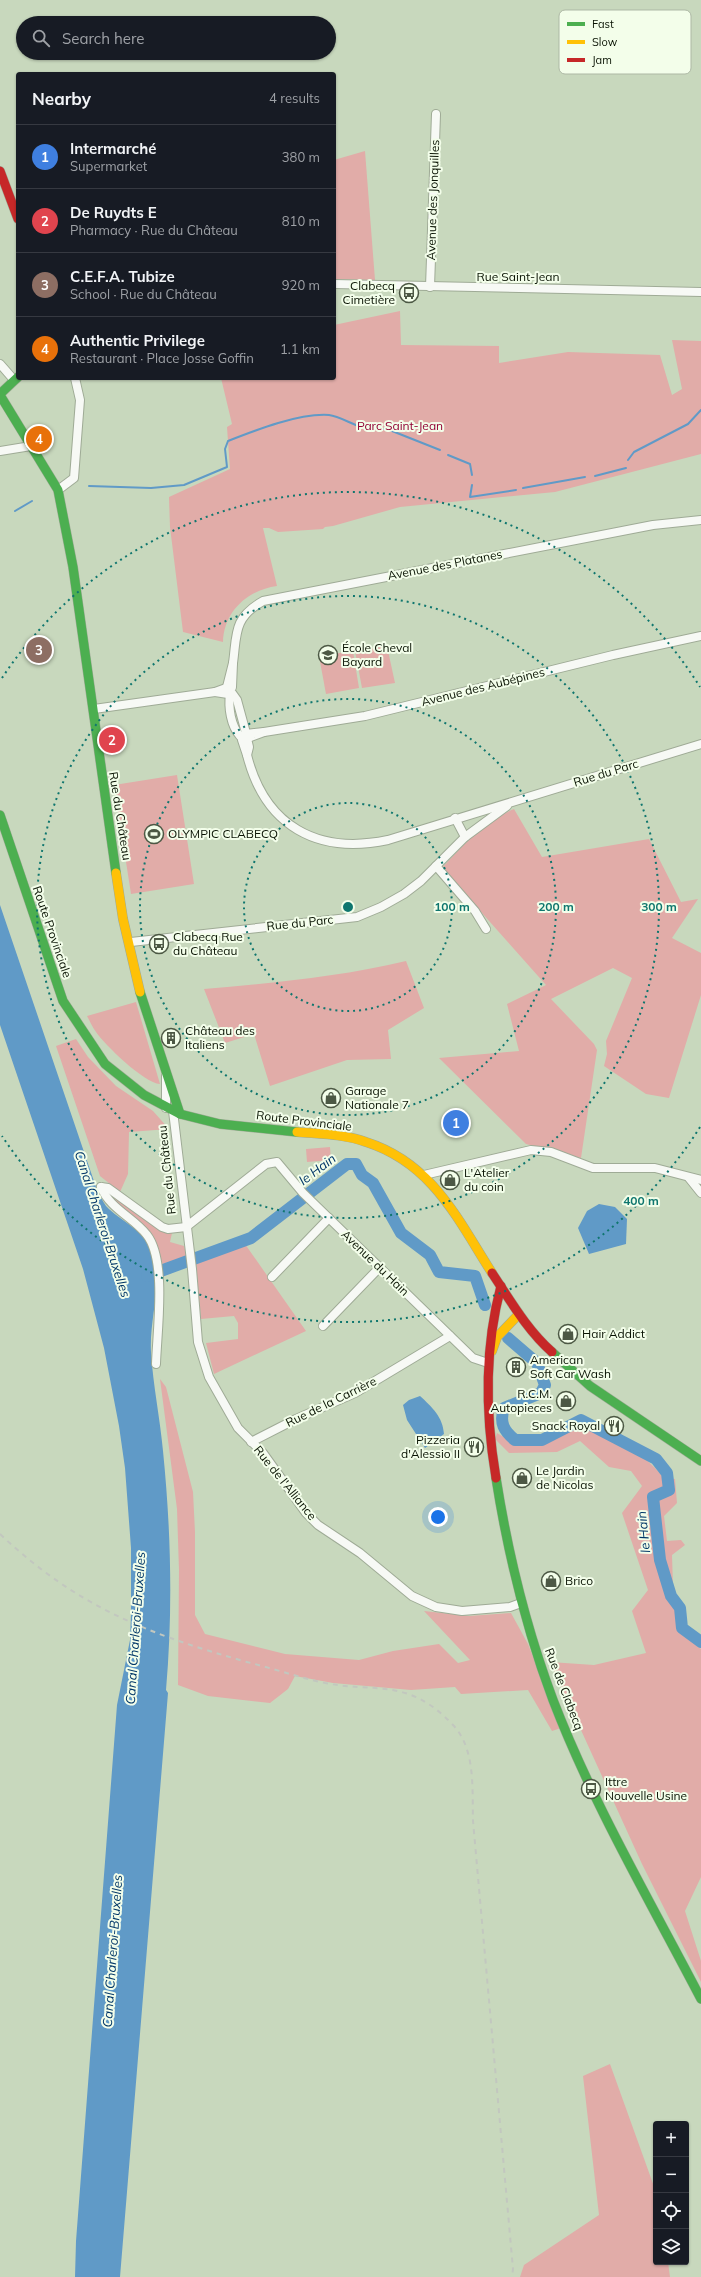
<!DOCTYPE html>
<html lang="en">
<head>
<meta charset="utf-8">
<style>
  :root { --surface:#171b24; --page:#20242c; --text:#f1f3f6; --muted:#9ea1a6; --line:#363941; --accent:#a7ada6 }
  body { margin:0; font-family:Mulish,sans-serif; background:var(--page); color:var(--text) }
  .controls { position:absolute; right:12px; bottom:12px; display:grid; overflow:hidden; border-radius:4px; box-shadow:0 1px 3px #0004 }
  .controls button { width:36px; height:36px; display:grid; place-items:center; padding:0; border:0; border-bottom:1px solid var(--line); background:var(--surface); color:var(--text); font:20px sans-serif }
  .you { position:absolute; left:438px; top:1517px; width:14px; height:14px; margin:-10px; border:3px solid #fff; border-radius:50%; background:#1a73e8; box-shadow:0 0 0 6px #1a73e833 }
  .badge { display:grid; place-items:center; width:26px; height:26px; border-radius:50%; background:var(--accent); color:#fff; font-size:13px; font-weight:700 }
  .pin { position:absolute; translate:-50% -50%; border:2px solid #fff; box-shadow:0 1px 4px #0006 }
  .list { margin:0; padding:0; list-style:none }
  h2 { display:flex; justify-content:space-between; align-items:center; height:52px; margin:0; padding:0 16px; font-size:17px }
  h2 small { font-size:13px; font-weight:400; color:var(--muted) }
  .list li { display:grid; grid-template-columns:26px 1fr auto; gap:12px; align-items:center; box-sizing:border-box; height:64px; padding:0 16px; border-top:1px solid var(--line) }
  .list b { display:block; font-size:15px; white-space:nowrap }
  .list p { margin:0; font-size:13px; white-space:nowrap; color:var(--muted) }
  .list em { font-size:13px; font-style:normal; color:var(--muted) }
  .icon { flex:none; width:22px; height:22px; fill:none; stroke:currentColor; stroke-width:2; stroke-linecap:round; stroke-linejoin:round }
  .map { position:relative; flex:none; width:701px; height:2277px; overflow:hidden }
  .search { position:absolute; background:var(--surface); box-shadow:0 1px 3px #0004; left:16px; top:16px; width:320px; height:44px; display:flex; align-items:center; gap:10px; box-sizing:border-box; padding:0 14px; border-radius:22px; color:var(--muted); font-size:15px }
  .panel { position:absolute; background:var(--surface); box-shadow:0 1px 3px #0004; left:16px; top:72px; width:320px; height:308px; border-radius:4px }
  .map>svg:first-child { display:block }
  .green { fill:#e1aca8 }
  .water { fill:#609ac7 }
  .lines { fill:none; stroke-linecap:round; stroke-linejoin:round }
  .stream { stroke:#609ac7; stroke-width:2 }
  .river { stroke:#609ac7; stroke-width:12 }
  .street-casing { stroke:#9fab96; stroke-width:10 }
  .fast-casing { stroke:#9fab96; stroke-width:10 }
  .slow-casing { stroke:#9fab96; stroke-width:10 }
  .jam-casing { stroke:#9fab96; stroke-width:10 }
  .street { stroke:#f7f9f5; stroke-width:8 }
  .fast { stroke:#4caf50; stroke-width:9 }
  .slow { stroke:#ffc107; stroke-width:9 }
  .jam { stroke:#c62828; stroke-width:9 }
  .rail { stroke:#c2c7bf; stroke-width:2; stroke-dasharray:5 5; stroke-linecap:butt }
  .ring { fill:none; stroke:#0f766e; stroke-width:2; stroke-dasharray:2 4 }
  .labels { text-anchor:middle; stroke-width:4; stroke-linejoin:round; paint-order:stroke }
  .street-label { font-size:12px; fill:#091303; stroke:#f3feea }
  .poi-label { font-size:12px; fill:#091303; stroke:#f3feea; text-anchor:start }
  .park-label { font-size:12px; fill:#920034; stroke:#f3feea }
  .water-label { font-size:13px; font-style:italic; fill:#003667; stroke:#f3feea }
  .key { fill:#f3feea; stroke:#adb8a5; stroke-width:1 }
  .key-label { font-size:11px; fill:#091303 }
  .centre { fill:#0f766e; stroke:#f3feea; stroke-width:2 }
  .ring-label { font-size:12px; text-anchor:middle; font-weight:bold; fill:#0f766e; stroke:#f3feea; stroke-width:4; stroke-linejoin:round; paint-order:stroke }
</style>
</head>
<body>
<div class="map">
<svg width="701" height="2277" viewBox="0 0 701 2277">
  <rect width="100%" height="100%" fill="#c8d8bd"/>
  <g class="green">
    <polygon points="365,151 375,280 334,279 334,160"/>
    <path d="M400,311l1,34 98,1v17l69,-11 92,3 12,40 10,-6 -10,-49 29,1v113l-146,38 -155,15 -67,19 -8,1 -2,2 -45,3 -9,-4h-6l14,58c-29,4 -53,25 -54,56l-40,-10 -13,-105 -1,-30 61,-28 -3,-42 5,-3 -11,-46h113v-53z"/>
    <polygon points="387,646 395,683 362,688 355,651"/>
    <polygon points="353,651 359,688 326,694 319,656"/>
    <polygon points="177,775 194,884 131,894 114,785"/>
    <path d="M514,809l28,48 107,-18 32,63 17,-3 -26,39 29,15v42l-32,103 -23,-4 -42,-28 3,-12 -1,-13 26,-63 -19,-10 -62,31 43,45 3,6 -16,108 -55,-14 -87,-86 80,-7 -12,-47 39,-19 -104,-117c22,-24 42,-46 72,-59z"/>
    <path d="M406,961l18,47 -36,22 3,29 -44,1 -77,26 -16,-52 -29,9 -21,-54c68,-6 135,-12 202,-28z"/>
    <path d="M136,1002l24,82c-16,-1 -55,-39 -64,-52 -4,-5 -6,-11 -9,-16z"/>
    <polygon points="76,1039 88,1057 116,1086 153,1111 169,1129 129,1132 128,1174 120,1192 100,1176 56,1046"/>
    <polygon points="330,1147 331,1160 307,1162 306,1149"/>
    <polygon points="110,1194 157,1229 172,1233 170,1242 184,1246 187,1257 162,1264 154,1239 111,1199"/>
    <polygon points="245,1244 306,1331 214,1374 206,1343 238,1339 238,1323 234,1316 201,1319 196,1264"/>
    <polygon points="160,1379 166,1387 193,1492 195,1532 195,1615 205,1634 285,1654 359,1660 393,1651 439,1644 458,1663 470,1660 424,1611 469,1616 511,1613 528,1644 561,1728 552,1731 528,1690 461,1694 455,1687 411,1690 333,1683 295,1676 288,1689 270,1703 208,1696 178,1685 179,1570 177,1509"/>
    <path d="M575,1422c33,11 67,28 89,56l11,1 2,24 -13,13 3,25 14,-1 4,5 -13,10 1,31 -6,12 8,6c3,24 8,30 26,45v228l-16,34 16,50v21l-59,-118 -92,-202 44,3 52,-12 -14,-42 16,-21 -26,-77 20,-27 -11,-15 -22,-4 -29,-26 -23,11 -48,1 -14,-14 2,-6 17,10h28z"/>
    <polygon points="610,2064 656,2192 656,2262 668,2262 670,2277 520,2277 524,2265 599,2215 583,2076"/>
  </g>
  <g class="water">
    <path d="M0,905l98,288c3,4 5,9 8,13 14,15 35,22 44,41 15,33 -1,70 1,105 2,33 9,66 12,99 8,79 10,159 3,239l2,3 -48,584h-45l1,-36 41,-536 13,-65 1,-25v-67l-6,-80 -6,-42 -15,-78 -21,-79 -83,-244z"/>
    <polygon points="599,1204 615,1207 627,1219 626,1244 589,1254 578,1228 587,1211"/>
    <path d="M420,1396c12,11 23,21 24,38l-19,14 -18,-28 -4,-15 6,-5z"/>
  </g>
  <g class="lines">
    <g class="stream">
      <polyline points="376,429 387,429 440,450"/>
      <polyline points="448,455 470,464 472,475"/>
      <polyline points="628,460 634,452 688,424 701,410"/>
      <polyline points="595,476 626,468"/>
      <polyline points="472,485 470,497 516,490"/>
      <path d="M89,486l62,2 33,-3 43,-18 -2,-18 3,-8c28,-11 71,-28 101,-26 10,1 22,9 32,12"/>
      <polyline points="523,488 585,477"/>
      <polyline points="15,511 32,501"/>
    </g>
    <g class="river">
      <polyline points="147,1276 251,1238 347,1164 356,1164 362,1175 373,1183 401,1233 430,1255 439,1272 475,1276 485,1305"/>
      <path d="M508,1338l29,25 8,22 -4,8 -37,15c-5,15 0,23 11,32h27l39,-20 75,39 11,14 2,17 -16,7 7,63 11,36 9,12 2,20 19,14"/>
    </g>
    <g class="street-casing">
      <g id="street">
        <polyline points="334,284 701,292"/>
        <polyline points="430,287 436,114"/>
        <polyline points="0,364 14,380"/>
        <polyline points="0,451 31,446"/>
        <polyline points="58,490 74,478 80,400 75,378"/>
        <path d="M233,663c4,-29 0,-45 30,-62l390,-76 48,-5"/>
        <polyline points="227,687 233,663 232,687"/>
        <polyline points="226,688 215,692 228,694"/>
        <polyline points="232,693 237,700 246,733"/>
        <path d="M230,694c-2,14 1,32 10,42"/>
        <polyline points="94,709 215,692"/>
        <polyline points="264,732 365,716 613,655 701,636"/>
        <polyline points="246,734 264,732 248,738"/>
        <polyline points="242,740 247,755 249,747 247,739"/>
        <path d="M247,755c18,71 70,100 141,85l313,-96"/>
        <polyline points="455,818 465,837"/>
        <polyline points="436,866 475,911 486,929"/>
        <polyline points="131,942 357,917 381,907 404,894 421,881 465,837 507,806"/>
        <polyline points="166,1108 166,1076"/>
        <polyline points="173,1111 192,1269 198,1342 209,1377 238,1428 263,1453 306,1513 318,1525 360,1553 412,1596 436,1607 462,1611 510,1607 521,1603"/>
        <polyline points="424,1175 531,1150 551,1152 593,1168 655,1168 701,1180"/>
        <polyline points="689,1178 701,1193"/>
        <polyline points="101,1187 108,1188 162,1227 168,1229 186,1227 266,1164 277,1162 303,1193 473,1358 488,1363"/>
        <path d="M101,1187c9,22 32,30 46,48 20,26 10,96 9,129"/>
        <polyline points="272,1277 329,1218"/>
        <polyline points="323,1326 380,1267"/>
        <polyline points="251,1442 296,1419 355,1393 450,1336"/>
      </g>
    </g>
    <g class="fast-casing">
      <g id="fast">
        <polyline points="0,394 18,377"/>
        <polyline points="0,395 58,490 73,567 116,873"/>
        <polyline points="0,815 63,1001 105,1064 144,1095 180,1114 220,1124 297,1132"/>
        <polyline points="140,992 180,1114"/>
        <polyline points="552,1352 590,1386 701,1461"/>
        <path d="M496,1478c12,76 30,150 57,222 40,104 97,201 148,299"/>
      </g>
    </g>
    <g class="slow-casing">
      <g id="slow">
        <polyline points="116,873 123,919 140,992"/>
        <path d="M297,1132c22,2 48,2 69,10 66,21 91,76 126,131"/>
        <polyline points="492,1351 497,1337 519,1314"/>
      </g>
    </g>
    <g class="jam-casing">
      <g id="jam">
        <polyline points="0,171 18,219"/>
        <path d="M492,1273c18,27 35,57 60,79"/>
        <path d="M496,1478c-11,-65 -12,-128 5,-192"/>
      </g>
    </g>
    <use href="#street" class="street"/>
    <use href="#fast" class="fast"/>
    <use href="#slow" class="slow"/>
    <use href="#jam" class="jam"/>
    <path class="rail" d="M0,1534c76,72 147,100 247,128 24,6 48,14 73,20 55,12 87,-6 133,43 23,24 19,65 20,96l40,448 -1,8"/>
  </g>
  <g class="ring">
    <circle cx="348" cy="907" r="104"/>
    <circle cx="348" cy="907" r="208"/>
    <circle cx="348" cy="907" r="311"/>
    <path d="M700 1127A415 415 0 0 1 2 1136M2 678A415 415 0 0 1 700 687"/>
  </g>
  <defs>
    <g id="bus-ring" transform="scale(1)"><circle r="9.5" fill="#f3feea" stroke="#4c5844" stroke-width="1.5"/><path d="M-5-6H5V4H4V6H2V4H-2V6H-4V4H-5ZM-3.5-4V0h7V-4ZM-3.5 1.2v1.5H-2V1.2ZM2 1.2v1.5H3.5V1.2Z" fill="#4c5844"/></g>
    <g id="school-ring" transform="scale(1)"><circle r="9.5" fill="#f3feea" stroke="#4c5844" stroke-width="1.5"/><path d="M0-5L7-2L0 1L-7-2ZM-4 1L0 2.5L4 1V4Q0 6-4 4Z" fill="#4c5844"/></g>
    <g id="stadium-ring" transform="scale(1)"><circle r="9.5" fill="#f3feea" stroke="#4c5844" stroke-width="1.5"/><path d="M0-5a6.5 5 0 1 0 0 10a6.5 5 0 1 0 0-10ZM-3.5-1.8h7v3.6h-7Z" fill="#4c5844"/></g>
    <g id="building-ring" transform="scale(1)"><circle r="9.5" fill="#f3feea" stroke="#4c5844" stroke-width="1.5"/><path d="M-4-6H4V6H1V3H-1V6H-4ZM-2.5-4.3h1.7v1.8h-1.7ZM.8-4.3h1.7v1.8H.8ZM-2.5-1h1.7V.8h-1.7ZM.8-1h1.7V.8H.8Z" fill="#4c5844"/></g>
    <g id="shop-ring" transform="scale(1)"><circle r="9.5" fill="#f3feea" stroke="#4c5844" stroke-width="1.5"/><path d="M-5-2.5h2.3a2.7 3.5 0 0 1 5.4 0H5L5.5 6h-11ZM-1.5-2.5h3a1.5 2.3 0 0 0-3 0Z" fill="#4c5844"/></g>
    <g id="restaurant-ring" transform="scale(1)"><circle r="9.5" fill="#f3feea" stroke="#4c5844" stroke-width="1.5"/><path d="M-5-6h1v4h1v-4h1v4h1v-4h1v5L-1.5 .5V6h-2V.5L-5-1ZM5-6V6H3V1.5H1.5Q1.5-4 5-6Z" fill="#4c5844"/></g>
  </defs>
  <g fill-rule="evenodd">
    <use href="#bus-ring" x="409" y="293"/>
    <use href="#school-ring" x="328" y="655"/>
    <use href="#stadium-ring" x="154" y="834"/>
    <use href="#bus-ring" x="159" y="944"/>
    <use href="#building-ring" x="171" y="1038"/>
    <use href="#shop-ring" x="331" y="1098"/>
    <use href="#shop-ring" x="450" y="1180"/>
    <use href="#shop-ring" x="568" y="1334"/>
    <use href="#building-ring" x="516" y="1367"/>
    <use href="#shop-ring" x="566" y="1401"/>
    <use href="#restaurant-ring" x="614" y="1426"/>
    <use href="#restaurant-ring" x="474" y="1447"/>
    <use href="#shop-ring" x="522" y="1478"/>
    <use href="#shop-ring" x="551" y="1581"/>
    <use href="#bus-ring" x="591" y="1789"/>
  </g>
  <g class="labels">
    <g class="street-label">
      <text transform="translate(433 200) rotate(-88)" y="4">Avenue des Jonquilles</text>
      <text x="518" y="281">Rue Saint-Jean</text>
      <text transform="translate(445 565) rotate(-11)" y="4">Avenue des Platanes</text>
      <text transform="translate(483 687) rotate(-14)" y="4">Avenue des Aubépines</text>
      <text transform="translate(606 773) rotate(-17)" y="4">Rue du Parc</text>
      <text transform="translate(120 816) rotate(81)" y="4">Rue du Château</text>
      <text transform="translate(300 923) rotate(-6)" y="4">Rue du Parc</text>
      <text transform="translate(52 932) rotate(71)" y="4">Route Provinciale</text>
      <text transform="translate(304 1121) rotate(7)" y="4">Route Provinciale</text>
      <text transform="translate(167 1170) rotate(-96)" y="4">Rue du Château</text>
      <text transform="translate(375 1263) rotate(44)" y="4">Avenue du Hain</text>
      <text transform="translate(331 1402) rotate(-26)" y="4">Rue de la Carrière</text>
      <text transform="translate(285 1483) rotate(51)" y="4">Rue de l'Alliance</text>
      <text transform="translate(564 1689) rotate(69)" y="4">Rue de Clabecq</text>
    </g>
    <g class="poi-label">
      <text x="395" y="290" text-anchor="end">Clabecq<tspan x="395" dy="14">Cimetière</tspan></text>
      <text x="342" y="652">École Cheval<tspan x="342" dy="14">Bayard</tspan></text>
      <text x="168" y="838">OLYMPIC CLABECQ</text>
      <text x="173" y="941">Clabecq Rue<tspan x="173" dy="14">du Château</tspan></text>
      <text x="185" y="1035">Château des<tspan x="185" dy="14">Italiens</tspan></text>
      <text x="345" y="1095">Garage<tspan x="345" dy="14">Nationale 7</tspan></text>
      <text x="464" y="1177">L'Atelier<tspan x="464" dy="14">du coin</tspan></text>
      <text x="582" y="1338">Hair Addict</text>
      <text x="530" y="1364">American<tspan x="530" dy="14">Soft Car Wash</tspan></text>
      <text x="552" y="1398" text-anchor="end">R.C.M.<tspan x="552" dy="14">Autopieces</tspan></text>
      <text x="600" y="1430" text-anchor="end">Snack Royal</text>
      <text x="460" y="1444" text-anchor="end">Pizzeria<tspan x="460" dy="14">d'Alessio II</tspan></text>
      <text x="536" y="1475">Le Jardin<tspan x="536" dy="14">de Nicolas</tspan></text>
      <text x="565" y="1585">Brico</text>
      <text x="605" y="1786">Ittre<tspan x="605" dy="14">Nouvelle Usine</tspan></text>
    </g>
    <g class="park-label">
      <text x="400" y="430">Parc Saint-Jean</text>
    </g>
    <g class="water-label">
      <text transform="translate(317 1169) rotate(-37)" y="5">le Hain</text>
      <text transform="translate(103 1224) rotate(72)" y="5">Canal Charleroi-Bruxelles</text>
      <text transform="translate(643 1532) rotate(-96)" y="5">le Hain</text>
      <text transform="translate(135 1628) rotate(-86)" y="5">Canal Charleroi-Bruxelles</text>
      <text transform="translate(112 1951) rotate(-86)" y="5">Canal Charleroi-Bruxelles</text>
    </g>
  </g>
  <rect x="559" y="10" width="132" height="64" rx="6" class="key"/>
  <rect x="567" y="22" width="18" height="4" fill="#4caf50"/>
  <rect x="567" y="40" width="18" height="4" fill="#ffc107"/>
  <rect x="567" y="58" width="18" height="4" fill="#c62828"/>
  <g class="key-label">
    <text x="592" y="28">Fast</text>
    <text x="592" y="46">Slow</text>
    <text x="592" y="64">Jam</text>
  </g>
  <circle cx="348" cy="907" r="6" class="centre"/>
  <g class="ring-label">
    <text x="452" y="911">100 m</text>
    <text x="556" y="911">200 m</text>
    <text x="659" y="911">300 m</text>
    <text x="641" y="1205">400 m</text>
  </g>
</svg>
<div class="controls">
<button>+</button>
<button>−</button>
<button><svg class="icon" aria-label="locate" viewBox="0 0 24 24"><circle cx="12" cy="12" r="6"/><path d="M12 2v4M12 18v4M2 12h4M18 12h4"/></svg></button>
<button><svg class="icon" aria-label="layers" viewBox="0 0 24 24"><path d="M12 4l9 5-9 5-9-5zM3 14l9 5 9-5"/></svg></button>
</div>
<div class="you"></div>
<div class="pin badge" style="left:456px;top:1123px;background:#3f7fe0">1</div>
<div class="pin badge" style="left:112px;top:740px;background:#e0444e">2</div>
<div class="pin badge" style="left:39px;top:650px;background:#8d6e63">3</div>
<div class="pin badge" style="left:39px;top:439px;background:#e8710a">4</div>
<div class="search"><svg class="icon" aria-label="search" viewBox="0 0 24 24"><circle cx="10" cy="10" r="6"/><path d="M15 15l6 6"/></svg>Search here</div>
<section class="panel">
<h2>Nearby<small>4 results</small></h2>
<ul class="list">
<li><span class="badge" style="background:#3f7fe0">1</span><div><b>Intermarché</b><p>Supermarket</p></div><em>380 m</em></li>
<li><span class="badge" style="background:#e0444e">2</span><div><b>De Ruydts E</b><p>Pharmacy · Rue du Château</p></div><em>810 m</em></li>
<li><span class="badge" style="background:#8d6e63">3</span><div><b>C.E.F.A. Tubize</b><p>School · Rue du Château</p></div><em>920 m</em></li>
<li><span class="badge" style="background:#e8710a">4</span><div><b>Authentic Privilege</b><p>Restaurant · Place Josse Goffin</p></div><em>1.1 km</em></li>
</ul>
</section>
</div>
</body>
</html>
